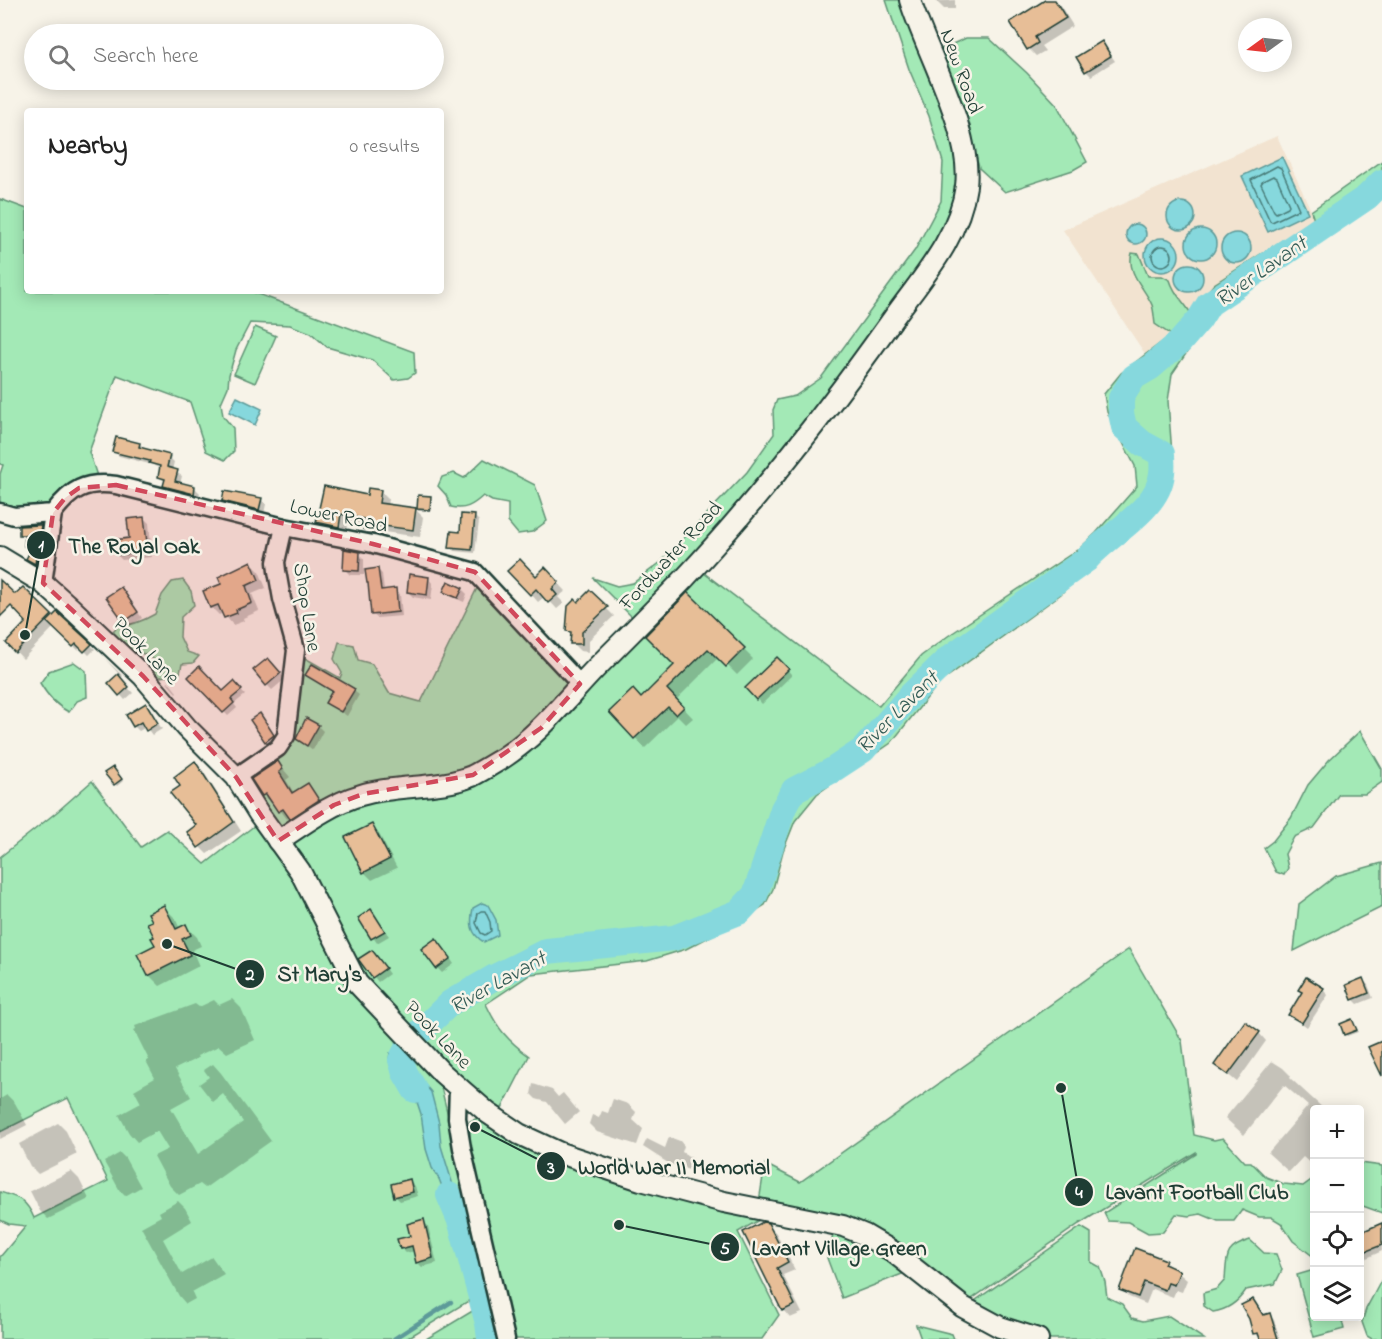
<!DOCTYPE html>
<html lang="en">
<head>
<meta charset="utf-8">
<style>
  :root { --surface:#fff; --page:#f2f2f2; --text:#222; --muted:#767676; --line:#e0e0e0 }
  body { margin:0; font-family:"Indie Flower",sans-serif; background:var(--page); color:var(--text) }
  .controls { position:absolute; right:18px; bottom:18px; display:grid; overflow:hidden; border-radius:6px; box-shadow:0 3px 15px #0003 }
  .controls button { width:54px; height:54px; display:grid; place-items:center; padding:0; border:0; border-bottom:2px solid var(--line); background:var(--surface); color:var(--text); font:30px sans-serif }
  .compass { position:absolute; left:1238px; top:18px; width:54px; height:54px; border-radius:50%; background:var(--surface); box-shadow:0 3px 15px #0003; rotate:255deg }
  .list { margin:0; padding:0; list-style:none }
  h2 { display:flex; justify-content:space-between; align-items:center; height:78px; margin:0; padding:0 24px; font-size:26px }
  h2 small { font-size:20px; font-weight:400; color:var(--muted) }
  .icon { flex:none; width:33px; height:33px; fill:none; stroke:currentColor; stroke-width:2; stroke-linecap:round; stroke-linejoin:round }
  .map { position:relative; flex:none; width:1382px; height:1339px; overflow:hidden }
  .search { position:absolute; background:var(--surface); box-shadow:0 3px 15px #0003; left:24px; top:24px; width:420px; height:66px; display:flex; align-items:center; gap:15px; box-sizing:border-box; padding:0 21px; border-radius:33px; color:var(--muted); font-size:22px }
  .panel { position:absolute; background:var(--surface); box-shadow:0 3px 15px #0003; left:24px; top:108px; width:420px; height:186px; border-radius:6px }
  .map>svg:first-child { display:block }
  .built { fill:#f2e3d0 }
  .green { fill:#a3e9b6; stroke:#619375; stroke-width:1.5 }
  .water { fill:#86d8dd; stroke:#5d9a99; stroke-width:1.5 }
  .shadow { fill:#0003 }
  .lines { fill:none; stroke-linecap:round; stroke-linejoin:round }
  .shore { stroke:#487b78; stroke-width:1.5 }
  .stream { stroke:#5d9a99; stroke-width:4.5 }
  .river { stroke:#86d8dd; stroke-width:26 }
  .building { fill:#e7be97; stroke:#1f3d34; stroke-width:1.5 }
  .minor-casing { stroke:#1f3d34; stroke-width:21 }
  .tertiary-casing { stroke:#1f3d34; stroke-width:24 }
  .minor { stroke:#f7f3e8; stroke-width:16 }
  .tertiary { stroke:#f7f3e8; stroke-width:20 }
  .marked { fill:#d1495b; fill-opacity:0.2; stroke:#d1495b; stroke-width:4.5; stroke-dasharray:12 8; stroke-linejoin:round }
  .labels { text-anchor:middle; stroke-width:5; stroke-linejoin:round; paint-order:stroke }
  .street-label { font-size:21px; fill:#1f3d34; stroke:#f7f3e8 }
  .water-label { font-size:22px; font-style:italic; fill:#345c56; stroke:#f7f3e8 }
  .leader { fill:none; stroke:#1f3d34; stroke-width:2 }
  .callout-dot { fill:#1f3d34; stroke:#f7f3e8; stroke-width:2 }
  .mark-label { font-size:18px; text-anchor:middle; font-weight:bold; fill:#fff }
  .callout-label { font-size:22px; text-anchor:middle; font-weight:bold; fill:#1f3d34; stroke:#f7f3e8; stroke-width:5; stroke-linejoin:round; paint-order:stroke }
</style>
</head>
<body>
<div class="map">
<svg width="1382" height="1339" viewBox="0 0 1382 1339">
  <rect width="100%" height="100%" fill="#f7f3e8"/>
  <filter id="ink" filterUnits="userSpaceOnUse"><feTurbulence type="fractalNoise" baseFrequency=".0167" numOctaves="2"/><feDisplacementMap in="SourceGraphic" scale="12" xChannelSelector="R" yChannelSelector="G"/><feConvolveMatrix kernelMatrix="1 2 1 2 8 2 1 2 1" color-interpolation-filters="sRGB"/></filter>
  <g filter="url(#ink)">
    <polygon class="built" points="1277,136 1315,219 1214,284 1171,335 1145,354 1063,230"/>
    <g class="green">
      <polygon points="886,0 903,0 925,67 945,112 961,161 961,182 938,244 816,410 755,488 635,620 593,578 617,586 633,583 661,562 747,472 774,434 773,410 777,400 795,396 821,378 915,250 941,201 943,162 929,116 909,69"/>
      <polygon points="966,38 989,38 1027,73 1057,105 1087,162 1073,170 1005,192 979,168 962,105 939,50"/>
      <path d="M1382,161v33l-41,32 -100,65 -25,19 -44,64 -4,27 4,53 -2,23 -16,31 -63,55 -30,31 -122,89 -48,60 -74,51 -22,27 -12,30 -10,38 -8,16 -29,18 -50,26 -39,12 -116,13 -45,30c11,24 21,36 43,52l-30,58 -139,-134 -121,-202 40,-28 19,-96 42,24 2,-5 -8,-14 5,-17 15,3 4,15 14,4 17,29 32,9 63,-128 99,102 117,-106 179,136 42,-50 27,-20 132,-88 16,-15 41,-47 -2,-20 -28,-54 -3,-18 17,-21 50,-38 -16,-11c-1,-6 -1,-13 -3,-19 -7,-17 -26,-32 -20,-52l7,1 9,22h14l8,4c5,16 12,19 20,32l24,-28 100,-64 -3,-9z"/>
      <polygon points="0,199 27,209 27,291 250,291 414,352 415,373 408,378 394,380 372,360 327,347 311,333 290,325 250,323 236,350 229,375 228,387 221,403 223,416 233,428 234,451 225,460 206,451 190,402 117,375 89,452 97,476 51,508 16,510 0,507 0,474 3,465 0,464"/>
      <polygon points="255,327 276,336 255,383 234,374"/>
      <path d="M484,459l51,26 12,36 -15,11 -14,2 -10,-12v-18l-16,-3 -9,-5c-11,10 -18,14 -32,11l-5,-12 -8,-9 4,-9 12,-4 10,5z"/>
      <path d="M183,580l8,11 3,14 -13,12 -1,20 7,15 12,4 -6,7 -11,1 -2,9c-9,4 -15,2 -23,5l-4,-6 1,-12 -6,-6c-20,0 -25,-6 -38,-20l8,-8c14,0 25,-5 37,-12l7,-19 10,-13z"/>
      <path d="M74,662l12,9 1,26 -10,4 -8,11c-13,-6 -22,-17 -29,-29l9,-12z"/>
      <polygon points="1360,731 1382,769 1382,782 1365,794 1339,794 1314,828 1294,837 1285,854 1288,868 1284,875 1276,872 1264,848 1273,841 1291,818 1308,785 1329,760"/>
      <path d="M92,781l49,66 26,-17 38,34 54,-42 128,205 54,60 49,201 -84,51h-406v-82l26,-31 -17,-2 -9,-4v-28c19,6 26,7 34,26l74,-37 -40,-83 -68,34v-275l58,-46z"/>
      <polygon points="1382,863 1382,907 1294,951 1299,904 1336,876"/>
      <polygon points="1129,949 1182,1041 1194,1135 1214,1140 1223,1138 1245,1162 1251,1162 1266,1177 1284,1184 1303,1186 1314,1178 1314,1257 1293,1241 1281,1223 1271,1217 1259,1217 1242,1210 1234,1221 1218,1221 1201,1214 1189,1216 1176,1214 1163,1232 1148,1233 1128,1222 1108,1221 1104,1213 1196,1154 1196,1152 1079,1224 966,1303 894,1247 759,1202 765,1164 800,1182"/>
      <polygon points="481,1117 761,1219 738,1232 779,1315 762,1339 513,1339 504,1291 470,1147 470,1121"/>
      <polygon points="1360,1163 1382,1166 1382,1213 1360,1205"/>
      <polygon points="1081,1227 1091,1233 1091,1262 1100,1267 1105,1282 1107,1297 1122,1304 1132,1318 1143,1321 1169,1316 1204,1339 1051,1339 1002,1323 969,1305"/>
      <polygon points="835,1228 842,1229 907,1272 842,1298 827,1258"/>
      <path d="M1250,1240l14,13 12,1 6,16 -7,14 -29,6c-8,12 -19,20 -33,22l-9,-6 -1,-13 14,-4 8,-9c2,-24 -1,-32 25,-40z"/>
      <polygon points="1314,1270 1314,1316 1341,1317 1344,1329 1314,1337 1297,1275"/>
      <polygon points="1382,1279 1382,1339 1372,1339 1367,1336 1362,1322 1366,1309"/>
      <polygon points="494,1298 502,1339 426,1339"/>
      <polygon points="916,1325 952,1334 954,1339 921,1339"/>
    </g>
    <g class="water">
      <polygon points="1282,157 1308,213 1268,232 1242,176"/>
      <circle cx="1181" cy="216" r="14"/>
      <circle cx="1136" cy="234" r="10"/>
      <circle cx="1201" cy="244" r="15"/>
      <circle cx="1236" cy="248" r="15"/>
      <circle cx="1162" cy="255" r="17"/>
      <circle cx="1189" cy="278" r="14"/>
      <polygon points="237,397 262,409 255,425 229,412"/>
      <path d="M482,903l6,2 8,15 2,15 -14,7c-14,-8 -14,-19 -11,-34z"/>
      <polygon points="397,1052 431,1092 439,1123 441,1146 464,1221 462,1227 457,1224 439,1179 432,1168 426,1149 421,1114 416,1099 390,1065 389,1059 390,1053"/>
    </g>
    <g class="shadow">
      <polygon points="955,0 955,9 944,9 936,1"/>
      <polygon points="1048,0 1055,0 1060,5 1073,26 1041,46 1045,51 1036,56 1029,49"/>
      <polygon points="1102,43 1115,61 1091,76 1086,71"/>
      <polygon points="140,444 145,449 169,457 174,462 172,470 182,476 180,484 195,488 200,493 198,498 170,491 165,486 166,482 159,477 161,469 153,465 119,456 114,451"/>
      <polygon points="380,491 388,499 387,506 415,509 423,517 420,537 384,532 383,538 372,536 364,528 365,525 349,521 346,534 326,530 318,522"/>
      <polygon points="419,497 430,498 432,500 432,511 418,511"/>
      <polygon points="261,499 266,504 264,514 229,505 224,500"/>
      <polygon points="475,517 479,521 475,553 455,551 451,547"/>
      <polygon points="144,518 149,523 152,557 122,560 117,555 130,539"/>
      <polygon points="39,526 43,531 39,567 28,558 33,550 26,545 25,539 20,534"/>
      <polygon points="359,554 364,559 364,575 350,575 345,570"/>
      <polygon points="251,563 259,571 266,588 252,594 259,611 243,618 244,621 233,625 223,613 219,615 211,607 223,585"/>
      <polygon points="377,569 382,574 384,591 395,590 400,594 402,616 377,618 372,614"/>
      <polygon points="545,569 566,591 558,597 564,603 557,609 545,596 538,602 531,594 536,578"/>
      <polygon points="428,578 433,584 431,600 413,597 408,592"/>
      <polygon points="0,582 15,596 23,589 52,618 57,614 95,649 89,655 81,647 78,650 54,627 23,659 8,643 28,622 0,597"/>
      <polygon points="462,589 467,594 464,602 450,596 445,591"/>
      <polygon points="590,592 614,616 589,640 589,652 580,651 572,643 572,635 568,631 578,604"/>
      <polygon points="126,594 142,618 130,626 108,597"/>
      <polygon points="688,594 753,659 737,675 719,657 676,700 693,718 686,724 678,716 645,748 611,712 641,700 676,665"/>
      <polygon points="104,658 123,676 120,679 133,693 125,700 110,683 120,675"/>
      <polygon points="777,659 792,675 762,704 747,688"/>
      <polygon points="273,665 285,679 272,690 267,685"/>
      <polygon points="307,675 354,691 359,695 347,716 327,702 333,692"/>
      <polygon points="190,677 223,693 234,683 245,695 234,704 237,708 228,716"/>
      <polygon points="169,682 177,692 176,693 167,683"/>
      <polygon points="146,705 162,729 152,735 146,727 139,731 134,726"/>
      <polygon points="260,715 278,741 271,746 266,741"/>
      <polygon points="318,726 323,731 313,750 298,739"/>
      <polygon points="195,763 203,771 241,831 207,854 200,847 198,826 182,787"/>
      <polygon points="278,763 290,777 286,780 294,793 308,785 326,809 299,826 290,817 287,819 274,802 271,803 263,795 253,780"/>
      <polygon points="113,769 123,781 117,786 107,774"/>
      <polygon points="372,826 379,834 397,868 372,880 364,872"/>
      <polygon points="164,907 175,918 180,929 186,926 197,937 201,946 192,950 199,966 160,986 149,975 157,946 156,937"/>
      <polygon points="371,911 389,936 377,943 360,918"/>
      <polygon points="441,945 454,964 442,973 437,968"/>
      <polygon points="377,957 389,974 378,982 361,960"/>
      <polygon points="1363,980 1368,985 1373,998 1358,1004 1353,999"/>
      <polygon points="1323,990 1328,995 1307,1027 1290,1014 1303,993"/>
      <polygon points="232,999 241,1008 255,1040 227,1053 219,1046 197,1056 198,1058 175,1069 191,1097 171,1108 198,1154 243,1122 223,1094 213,1102 199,1084 209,1077 204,1070 213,1064 221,1073 271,1141 205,1188 200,1184 179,1195 170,1186 154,1156 168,1149 157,1131 137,1142 129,1133 119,1115 141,1103 134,1090 155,1078 146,1061 149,1060 134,1030 136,1029 135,1026 195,1004 199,1007 214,1000 219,1005"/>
      <polygon points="1352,1020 1358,1032 1347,1036 1345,1034"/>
      <polygon points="1259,1033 1266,1041 1237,1082 1216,1065"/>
      <polygon points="1272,1061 1283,1068 1291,1076 1290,1078 1325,1110 1314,1110 1314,1144 1309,1150 1314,1156 1314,1164 1313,1166 1303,1157 1289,1172 1268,1153 1308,1106 1284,1085 1244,1135 1225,1118"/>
      <polygon points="533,1084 552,1090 558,1097 563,1093 579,1112 565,1124 547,1102 536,1099 531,1094"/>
      <polygon points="7,1095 15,1103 27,1125 0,1139 0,1099"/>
      <polygon points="613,1099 628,1104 636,1112 633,1120 643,1129 637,1145 597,1132 589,1124 592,1115 599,1118 602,1111 608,1113"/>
      <polygon points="58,1123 66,1131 77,1154 38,1174 30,1166 19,1144"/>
      <polygon points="669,1137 680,1141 684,1146 682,1152 693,1159 689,1170 668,1163 643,1147 647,1139 665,1148"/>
      <polygon points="120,1153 125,1158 141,1187 125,1196 120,1191 104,1162"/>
      <polygon points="71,1171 79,1179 89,1199 48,1219 40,1211 30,1191"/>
      <polygon points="410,1181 415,1186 418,1196 400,1201 395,1196"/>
      <polygon points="178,1201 185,1208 192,1221 163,1239 182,1274 212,1257 224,1274 192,1292 195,1299 186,1304 179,1296 141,1227 161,1216 159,1212"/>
      <polygon points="423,1221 428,1226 437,1263 422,1267 417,1262 415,1251 406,1253 401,1248"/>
      <polygon points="768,1225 776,1233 795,1270 783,1275 802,1313 790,1318 783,1310"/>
      <polygon points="1382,1228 1382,1251 1360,1261 1360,1234"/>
      <polygon points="1165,1262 1187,1280 1182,1292 1176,1290 1173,1297 1152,1289 1146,1304 1129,1297 1121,1289"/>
      <polygon points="1253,1300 1264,1316 1269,1315 1274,1320 1280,1339 1262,1339 1254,1333"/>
    </g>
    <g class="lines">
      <g class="shore">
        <polygon points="1277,166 1281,168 1299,209 1272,222 1270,221 1251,180"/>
        <polygon points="1273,176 1277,178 1289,205 1288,207 1276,213 1274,211 1261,184 1263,181"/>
        <circle cx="1162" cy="256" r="10"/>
        <polygon points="481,911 485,911 490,922 491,931 485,935 481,933 476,923 478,913"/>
      </g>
      <polyline class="stream" points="394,1339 451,1302"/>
      <g class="river">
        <path d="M415,1090l-10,-17 -4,-13 10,-19 39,-38 43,-25 54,-27 127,-13 65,-26 16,-17 28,-86 11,-19 37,-19 32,-21 46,-53 39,-38 138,-99c22,-26 73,-50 76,-87 1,-6 0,-13 0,-19l-20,-11 -18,-16 -3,-14v-15l13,-21 17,-10 29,-25 19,-22 10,-16 158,-107 15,-15"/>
        <polyline points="449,1195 461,1223 488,1323 490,1339"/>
      </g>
    </g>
    <g class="building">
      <polygon points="1045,0 1055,0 1066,18 1035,37 1038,43 1027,50 1010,22"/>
      <polygon points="1102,41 1111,56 1085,72 1076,57"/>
      <polygon points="116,437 140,443 139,447 170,455 167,467 178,470 175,481 195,486 194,494 163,486 165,479 158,477 160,466 149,463 150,461 112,452"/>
      <polygon points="324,486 367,495 368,488 381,490 379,503 416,508 413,530 377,525 376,530 363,529 364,519 341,514 339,527 316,522"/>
      <polygon points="224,491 262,498 259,510 222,501"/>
      <polygon points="418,495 431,496 430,510 417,509"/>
      <polygon points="461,514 475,515 472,550 449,548 451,531 460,532"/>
      <polygon points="144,517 148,552 116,555 114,540 129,538 127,519"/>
      <polygon points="39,525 41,525 35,564 26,559 33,546 24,546 25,535 19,535 19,526"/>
      <polygon points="344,549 360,552 359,571 343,570"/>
      <polygon points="520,559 536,576 545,567 559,582 552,589 557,595 548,603 536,589 530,595 507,571"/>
      <polygon points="251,561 259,580 246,586 252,603 236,610 237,613 224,618 218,605 210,608 203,591 221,584 218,577"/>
      <polygon points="378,568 381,590 396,588 398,612 371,615 368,583 367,583 365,570"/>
      <polygon points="409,574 429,577 427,595 407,592"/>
      <polygon points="0,580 15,594 23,587 52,615 15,653 6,643 26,622 11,606 0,617"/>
      <polygon points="448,581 463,588 458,598 443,592"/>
      <polygon points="121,587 138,612 124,622 106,597"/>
      <polygon points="590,590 608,607 582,632 582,644 570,644 571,632 566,631 568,606 575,599 578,602"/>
      <polygon points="688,592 745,648 726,667 708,649 667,689 684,707 676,715 668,707 634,739 609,712 633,689 641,698 674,665 645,636"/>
      <polygon points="57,612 92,644 84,652 76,644 73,647 47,622"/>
      <polygon points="777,657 789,669 756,700 745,688"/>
      <polygon points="268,658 281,673 266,686 253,670"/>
      <polygon points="312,664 355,689 341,712 325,703 332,691 305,675"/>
      <polygon points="199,666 223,691 234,681 242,690 231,699 234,703 223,713 188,677"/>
      <polygon points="118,674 129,687 119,696 108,683"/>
      <polygon points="146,703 158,723 146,731 141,722 133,727 126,715"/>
      <polygon points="260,713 274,735 265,742 250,720"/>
      <polygon points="306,718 319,725 307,746 296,739"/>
      <polygon points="195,761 234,822 198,848 187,832 196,825 170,793 180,786 174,777"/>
      <polygon points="278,761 283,769 279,772 292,793 308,783 319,800 290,819 283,809 278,812 266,794 262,796 251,779"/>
      <polygon points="113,767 122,779 114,785 104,773"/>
      <polygon points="372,824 390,859 363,873 345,837"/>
      <polygon points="164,905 176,929 186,924 191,935 182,939 190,955 148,976 137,954 155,945 151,938 154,937 147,923 152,921 148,913"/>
      <polygon points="371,909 385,931 371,939 358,918"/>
      <polygon points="436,938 451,958 436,969 421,949"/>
      <polygon points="372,950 386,968 372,978 358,959"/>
      <polygon points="1306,977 1324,988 1302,1023 1288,1015 1302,992 1298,990"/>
      <polygon points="1363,978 1369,993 1352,1000 1346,985"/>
      <polygon points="1352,1019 1357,1030 1344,1035 1340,1024"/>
      <polygon points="1245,1021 1260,1032 1228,1075 1214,1065"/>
      <polygon points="1382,1041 1382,1076 1368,1047"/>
      <polygon points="410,1179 413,1192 394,1197 391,1184"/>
      <polygon points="424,1219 433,1258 416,1263 412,1246 400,1249 397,1239 410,1236 407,1224"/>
      <polygon points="763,1222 768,1223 788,1262 777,1268 795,1305 782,1311 743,1232"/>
      <polygon points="1382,1223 1382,1245 1359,1254 1359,1233"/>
      <polygon points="1135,1248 1166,1260 1164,1264 1180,1271 1174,1285 1168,1283 1165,1290 1144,1282 1138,1297 1119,1290"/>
      <polygon points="1253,1299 1263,1315 1270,1313 1278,1339 1260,1339 1258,1333 1253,1334 1249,1319 1241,1305"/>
    </g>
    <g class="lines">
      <g class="minor-casing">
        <g id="minor">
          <path d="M0,512l14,4 39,-3c18,-24 32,-32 63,-28l168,42 89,17 102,28 105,112"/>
          <polyline points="43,583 53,513"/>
          <polyline points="236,777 278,748 286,736 296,650 282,599 277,571 276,562 284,527"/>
          <polyline points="458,1088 457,1118 462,1148 506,1339"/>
        </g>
      </g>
      <g class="tertiary-casing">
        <g id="tertiary">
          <polyline points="0,557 43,583 71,608 143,676 187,728 236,777 259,814 300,871 357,983 442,1073 488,1113 519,1134 560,1153 641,1180 724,1202 843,1226 865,1235 892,1251 963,1307 1000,1327 1038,1339"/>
          <path d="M278,841c27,-18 52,-37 83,-46 36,-11 76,-5 111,-19 10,-5 21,-12 31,-18 37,-24 63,-59 93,-90 30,-30 59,-59 88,-89 76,-81 144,-169 208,-259 30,-42 67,-82 74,-134 7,-53 -40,-134 -56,-186"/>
        </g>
      </g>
      <use href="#minor" class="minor"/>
      <use href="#tertiary" class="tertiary"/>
    </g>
  </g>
  <path class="marked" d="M116,485l257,59 102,28 105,112 -39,44 -68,47 -110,19 -29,11 -56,36 -42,-64 -93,-101 -100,-93 10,-70 12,-15 14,-10z"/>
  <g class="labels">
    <g class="street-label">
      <text transform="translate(962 71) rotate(70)" y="7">New Road</text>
      <text transform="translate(339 515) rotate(12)" y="7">Lower Road</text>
      <text transform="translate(670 555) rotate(-47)" y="7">Fordwater Road</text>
      <text transform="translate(308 607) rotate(81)" y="7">Shop Lane</text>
      <text transform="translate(147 650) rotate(46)" y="7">Pook Lane</text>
      <text transform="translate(439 1034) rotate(46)" y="7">Pook Lane</text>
    </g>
    <g class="water-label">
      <text transform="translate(1260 270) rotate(-35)" y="8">River Lavant</text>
      <text transform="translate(896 711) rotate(-45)" y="8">River Lavant</text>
      <text transform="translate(497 981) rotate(-29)" y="8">River Lavant</text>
    </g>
  </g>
  <path class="leader" d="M25 635L41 545M167 944L250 974M475 1127L551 1166M1061 1088L1079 1192M619 1225L725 1247"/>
  <g class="callout-dot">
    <circle cx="25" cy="635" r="6"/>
    <circle cx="167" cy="944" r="6"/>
    <circle cx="475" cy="1127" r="6"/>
    <circle cx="1061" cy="1088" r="6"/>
    <circle cx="619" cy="1225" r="6"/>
    <circle cx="41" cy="545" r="15"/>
    <circle cx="250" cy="974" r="15"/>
    <circle cx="551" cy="1166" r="15"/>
    <circle cx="1079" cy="1192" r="15"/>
    <circle cx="725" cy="1247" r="15"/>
  </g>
  <g class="mark-label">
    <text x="41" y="551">1</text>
    <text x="250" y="980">2</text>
    <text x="551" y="1173">3</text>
    <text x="1079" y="1198">4</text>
    <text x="725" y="1254">5</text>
  </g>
  <g class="callout-label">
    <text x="134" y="553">The Royal Oak</text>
    <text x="320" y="981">St Mary's</text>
    <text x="674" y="1174">World War II Memorial</text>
    <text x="1197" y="1199">Lavant Football Club</text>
    <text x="839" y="1255">Lavant Village Green</text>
  </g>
</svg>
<div class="controls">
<button>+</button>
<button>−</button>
<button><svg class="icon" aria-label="locate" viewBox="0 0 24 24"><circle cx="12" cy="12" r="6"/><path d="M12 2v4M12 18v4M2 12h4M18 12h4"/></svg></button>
<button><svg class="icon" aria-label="layers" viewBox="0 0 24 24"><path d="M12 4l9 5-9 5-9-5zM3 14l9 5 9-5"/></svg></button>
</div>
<svg class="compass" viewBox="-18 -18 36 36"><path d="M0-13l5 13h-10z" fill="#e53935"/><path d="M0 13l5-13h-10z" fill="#767676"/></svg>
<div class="search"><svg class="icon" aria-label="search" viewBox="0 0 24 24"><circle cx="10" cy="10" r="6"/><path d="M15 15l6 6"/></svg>Search here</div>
<section class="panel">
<h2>Nearby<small>0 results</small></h2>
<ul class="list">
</ul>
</section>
</div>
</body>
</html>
